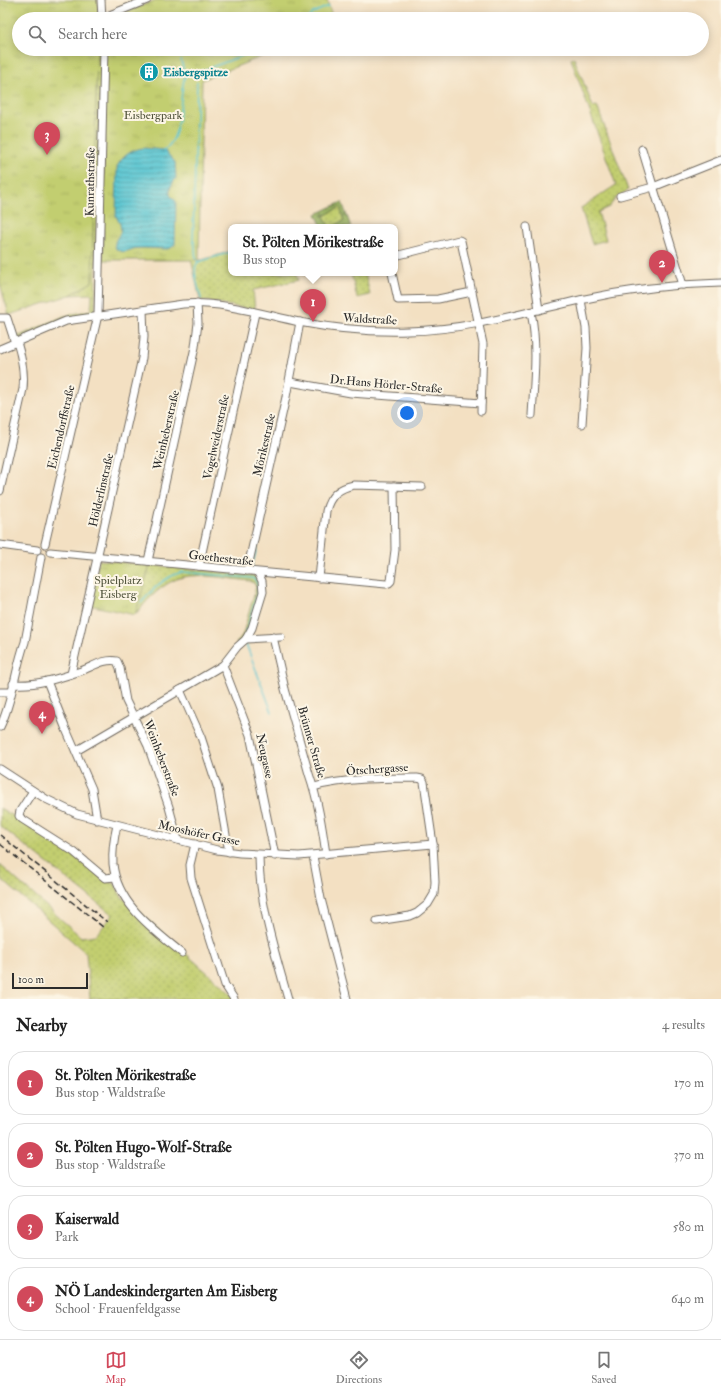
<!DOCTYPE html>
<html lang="en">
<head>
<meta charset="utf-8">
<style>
  :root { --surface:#fff; --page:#f2f2f2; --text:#222; --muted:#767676; --line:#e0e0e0; --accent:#d1495b }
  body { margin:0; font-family:"IM FELL Double Pica",serif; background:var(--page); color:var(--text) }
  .scale { position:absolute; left:12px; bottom:10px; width:76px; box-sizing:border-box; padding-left:4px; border:2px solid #2b2b2b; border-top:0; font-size:11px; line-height:14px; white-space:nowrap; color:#2b2b2b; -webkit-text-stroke:3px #fcf5e5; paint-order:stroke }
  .you { position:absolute; left:407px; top:413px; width:14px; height:14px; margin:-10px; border:3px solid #fff; border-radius:50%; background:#1a73e8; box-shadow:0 0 0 6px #1a73e833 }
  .badge { display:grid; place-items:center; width:26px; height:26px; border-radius:50%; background:var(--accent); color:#fff; font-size:13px; font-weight:700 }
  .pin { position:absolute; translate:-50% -33px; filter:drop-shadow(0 1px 2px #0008) }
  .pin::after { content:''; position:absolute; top:21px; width:14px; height:12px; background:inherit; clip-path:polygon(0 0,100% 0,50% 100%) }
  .popup { position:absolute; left:228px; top:224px; width:170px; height:52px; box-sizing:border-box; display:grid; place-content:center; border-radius:8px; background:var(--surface); filter:drop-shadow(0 1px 3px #0005); font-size:13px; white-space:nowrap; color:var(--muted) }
  .popup b { font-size:15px; color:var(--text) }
  .popup::after { content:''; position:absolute; left:50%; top:100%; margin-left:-8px; border:8px solid transparent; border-top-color:var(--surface) }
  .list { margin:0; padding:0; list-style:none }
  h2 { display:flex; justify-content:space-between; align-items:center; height:52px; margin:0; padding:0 16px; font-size:17px }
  h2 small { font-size:13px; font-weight:400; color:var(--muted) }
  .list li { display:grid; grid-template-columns:26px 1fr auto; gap:12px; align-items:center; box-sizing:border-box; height:64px; margin:0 8px 8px; padding:0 8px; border:1px solid var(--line); border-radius:16px }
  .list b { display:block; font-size:15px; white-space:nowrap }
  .list p { margin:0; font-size:13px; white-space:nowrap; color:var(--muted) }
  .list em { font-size:13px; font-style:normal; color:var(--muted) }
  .icon { flex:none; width:22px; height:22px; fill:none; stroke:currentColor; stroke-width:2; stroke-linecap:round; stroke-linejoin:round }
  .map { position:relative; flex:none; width:721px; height:999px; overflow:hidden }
  .search { position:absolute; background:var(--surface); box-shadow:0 2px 10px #0003; left:12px; right:12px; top:12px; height:44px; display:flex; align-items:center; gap:10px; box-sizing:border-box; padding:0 14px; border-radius:22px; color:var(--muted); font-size:15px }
  .sheet { height:340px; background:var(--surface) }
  nav { display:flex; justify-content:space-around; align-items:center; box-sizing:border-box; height:56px; border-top:1px solid var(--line); background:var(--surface); font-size:11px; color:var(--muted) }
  nav a { display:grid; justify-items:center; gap:2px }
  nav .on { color:var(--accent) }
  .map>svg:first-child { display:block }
  .grass { fill:url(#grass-dots); stroke:#767c4e }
  .forest { fill:url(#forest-firs); stroke:#626e46 }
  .park { fill:url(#park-tufts); stroke:#767c4e }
  .pitch { fill:#c2ce70; stroke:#767c4e }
  .water { fill:url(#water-rules); stroke:#42787e }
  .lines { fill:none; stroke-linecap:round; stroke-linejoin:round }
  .stream { stroke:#59c5d1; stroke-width:1.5 }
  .minor-casing { stroke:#716a60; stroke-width:9 }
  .minor { stroke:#fff; stroke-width:7 }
  .rail { stroke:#2b2b2b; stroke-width:1.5; stroke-dasharray:6 3; stroke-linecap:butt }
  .labels { text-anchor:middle; stroke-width:4; stroke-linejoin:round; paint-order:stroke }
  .culture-label { font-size:12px; font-weight:bold; fill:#0d838f; stroke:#fcf5e5; text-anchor:start }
  .park-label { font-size:12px; fill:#51543c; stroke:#fcf5e5 }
  .street-label { font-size:12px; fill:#2b2b2b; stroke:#fcf5e5 }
</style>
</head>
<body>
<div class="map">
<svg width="721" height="999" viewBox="0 0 721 999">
  <defs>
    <pattern id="grass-dots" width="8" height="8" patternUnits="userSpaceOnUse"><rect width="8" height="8" fill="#c2ce70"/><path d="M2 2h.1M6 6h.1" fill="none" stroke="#a7b161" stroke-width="1.8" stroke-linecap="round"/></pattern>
    <pattern id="forest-firs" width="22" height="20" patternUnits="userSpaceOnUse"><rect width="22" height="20" fill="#99b162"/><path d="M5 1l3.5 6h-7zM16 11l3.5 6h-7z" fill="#7d9051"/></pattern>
    <pattern id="park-tufts" width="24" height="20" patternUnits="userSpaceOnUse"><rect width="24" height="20" fill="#c2ce70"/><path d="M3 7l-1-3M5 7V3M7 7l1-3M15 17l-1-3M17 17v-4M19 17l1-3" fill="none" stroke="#a7b161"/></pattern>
    <pattern id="water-rules" width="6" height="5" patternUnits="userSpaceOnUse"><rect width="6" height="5" fill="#59c5d1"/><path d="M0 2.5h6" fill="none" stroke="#4aa0aa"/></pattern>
  </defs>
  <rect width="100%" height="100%" fill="#fcf5e5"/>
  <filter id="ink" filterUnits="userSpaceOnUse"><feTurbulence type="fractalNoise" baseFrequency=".025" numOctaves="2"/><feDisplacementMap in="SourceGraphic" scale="8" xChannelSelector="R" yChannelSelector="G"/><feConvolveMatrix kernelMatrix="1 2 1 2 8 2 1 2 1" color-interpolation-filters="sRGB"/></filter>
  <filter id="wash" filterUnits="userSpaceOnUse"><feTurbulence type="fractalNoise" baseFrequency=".012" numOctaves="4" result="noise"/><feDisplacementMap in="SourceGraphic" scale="16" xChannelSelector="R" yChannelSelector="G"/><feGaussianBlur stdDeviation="0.9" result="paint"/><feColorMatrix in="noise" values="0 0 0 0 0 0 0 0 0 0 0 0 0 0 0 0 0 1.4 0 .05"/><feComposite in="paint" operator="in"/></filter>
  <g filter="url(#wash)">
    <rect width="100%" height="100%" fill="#f3e0c2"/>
    <g class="grass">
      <polygon points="97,49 102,49 95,311 92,314 66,318 18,339 15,338 9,315 17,337 64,316 91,310 92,294 70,295 92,282"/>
      <polygon points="574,58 593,107 597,106 628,190 616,198 609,207 598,212 606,240 592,244 581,208 616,185 571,59"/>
      <polygon points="340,207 344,221 332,227 329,227 324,216"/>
      <polygon points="231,251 231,273 296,273 299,280 253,290 255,310 200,300 191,259 202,260"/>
      <polygon points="351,273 365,273 370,295 357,298"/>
      <path d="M150,565l103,10 5,4 3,7 -11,41 -11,16h-3l7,-9 13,-47 -2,-4 -4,-2c-18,-2 -51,-8 -67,-4 -20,5 -36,23 -48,38z"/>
      <polygon points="0,808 55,841 104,880 115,884 121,896 237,999 90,999 86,953 0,878 0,865 81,937 96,935 113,915 0,826"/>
    </g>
    <polygon class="forest" points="342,202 351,227 332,227 344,221 340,207 324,216 329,227 322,227 316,214"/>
    <g class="park">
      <polygon points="0,0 98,0 100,19 19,19 19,49 97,49 92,282 70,295 9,315 0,284"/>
      <polygon points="156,0 327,0 333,19 109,19"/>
      <polygon points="105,49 281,49 202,80 199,260 103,260"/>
      <polygon points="99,560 150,565 135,615 89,605"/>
    </g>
    <polygon class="pitch" points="184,49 202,49 202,55 183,54"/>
    <path class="water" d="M143,148l21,2 11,12 1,16 -5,8 -1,4v5l6,6 -1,43 -4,4 -4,1c-7,0 -28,-2 -34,0 -6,2 -8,4 -16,1 -6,-8 2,-12 4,-20l-1,-6 -4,-8 1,-49c5,-11 14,-17 26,-19z"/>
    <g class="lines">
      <g class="stream">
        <polyline points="307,19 313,13 329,6"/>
        <polyline points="181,60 185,75"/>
        <path d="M197,82l-4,158c4,6 0,16 5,22"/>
        <path d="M163,151c21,-14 15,-53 22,-75l5,-3h6l64,-24"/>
        <path d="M201,299c-2,-11 -10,-29 -3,-37l33,-10"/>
        <polyline points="252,567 259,538"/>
        <path d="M141,603c12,-14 23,-26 41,-31l71,6c5,3 5,8 5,13l-12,42"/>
        <polyline points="246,644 272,712"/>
      </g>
    </g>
  </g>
  <g filter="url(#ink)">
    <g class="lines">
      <g class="minor-casing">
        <g id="minor">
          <polyline points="101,0 102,19"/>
          <polyline points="102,18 147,0"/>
          <polyline points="642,149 683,285"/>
          <polyline points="620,196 653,187 721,160"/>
          <polyline points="527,227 539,310"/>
          <polyline points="395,256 459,240 461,241 483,344 481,411"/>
          <polyline points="392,273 398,300 438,299 472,292"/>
          <polyline points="581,300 586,328 587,348 582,424"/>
          <path d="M531,312c7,34 3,69 1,103"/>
          <polyline points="0,318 7,318 15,343"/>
          <path d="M0,349l66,-28 117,-17c39,-3 78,10 116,18 36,7 72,10 109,9 59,-1 115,-18 172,-31 46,-10 94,-16 141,-17"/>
          <polyline points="290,382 351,393 481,403"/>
          <path d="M0,491l23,-102c2,-17 -1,-31 -6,-47"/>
          <polyline points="45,544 98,315 104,49"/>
          <polyline points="0,545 37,550"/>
          <polyline points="50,552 386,584 389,583 391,581 395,550 394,486"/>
          <polyline points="148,561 195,347 198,323 197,303"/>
          <polyline points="199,566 255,313"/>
          <polyline points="247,571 286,397 300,322"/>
          <path d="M319,578l7,-67c4,-16 13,-23 28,-26l68,2"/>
          <path d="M273,637l12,52 24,85c9,26 13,52 17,80"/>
          <polyline points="246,639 281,637"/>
          <polyline points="223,665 250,735 275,856"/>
          <polyline points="71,674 142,358 144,337 143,310"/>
          <polyline points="47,681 65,727 92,789 97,820"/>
          <path d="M13,684c23,2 47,-6 68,-13 11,-4 24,-13 36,-10l3,7 6,33 22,45 21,61 9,33"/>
          <polyline points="180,690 201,737 218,789 229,852"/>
          <polyline points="0,692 11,692"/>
          <path d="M0,727c13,-26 15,-58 25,-85l16,-85"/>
          <polyline points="76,751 223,665 237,647 246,639 252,628 263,592 262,581 258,573"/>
          <polyline points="0,769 46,799 77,814 217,850 240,853 299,856 433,844"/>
          <path d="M314,787c30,-9 72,-9 103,-9l5,1 2,3 9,62 2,38 -1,12 -6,10 -11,9 -7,3 -33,5"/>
          <polyline points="33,791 20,811 19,816 22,819 74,852 105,878 115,877"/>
          <path d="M117,825c-3,13 -5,26 -4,39 4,40 41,66 69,89"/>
          <polyline points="195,844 190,865 191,878 225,985 234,999"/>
          <path d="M259,855c0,49 16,97 29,144"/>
          <polyline points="313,856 321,899 347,999"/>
        </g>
      </g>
      <use href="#minor" class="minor"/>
      <g class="rail">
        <polyline points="0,835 107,922"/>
        <polyline points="0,844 103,927"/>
      </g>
    </g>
  </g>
  <defs>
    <g id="building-disc" transform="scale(1)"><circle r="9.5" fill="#0f9aa8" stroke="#fcf5e5"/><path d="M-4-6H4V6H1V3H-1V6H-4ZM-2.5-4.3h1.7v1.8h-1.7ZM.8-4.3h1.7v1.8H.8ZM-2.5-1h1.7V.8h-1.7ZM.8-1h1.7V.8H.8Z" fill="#fff"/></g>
  </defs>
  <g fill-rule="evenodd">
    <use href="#building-disc" x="149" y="72"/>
  </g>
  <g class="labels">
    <g class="culture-label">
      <text x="163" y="76">Eisbergspitze</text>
    </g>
    <g class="park-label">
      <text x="153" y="119">Eisbergpark</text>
      <text x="118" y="584">Spielplatz<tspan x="118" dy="14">Eisberg</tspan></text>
    </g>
    <g class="street-label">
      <text transform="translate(90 182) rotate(-89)" y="4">Kunrathstraße</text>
      <text transform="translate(370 319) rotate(3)" y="4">Waldstraße</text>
      <text transform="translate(386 384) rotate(5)" y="4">Dr.Hans Hörler-Straße</text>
      <text transform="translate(61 427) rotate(-77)" y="4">Eichendorffstraße</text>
      <text transform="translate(166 430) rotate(-77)" y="4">Weinheberstraße</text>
      <text transform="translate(216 437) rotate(-78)" y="4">Vogelweiderstraße</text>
      <text transform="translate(264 445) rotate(-77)" y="4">Mörikestraße</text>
      <text transform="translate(101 490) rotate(-77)" y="4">Hölderlinstraße</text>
      <text transform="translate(221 558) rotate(6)" y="4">Goethestraße</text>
      <text transform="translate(312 742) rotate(74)" y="4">Brünner Straße</text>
      <text transform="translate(265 756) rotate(78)" y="4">Neugasse</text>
      <text transform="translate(162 758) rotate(69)" y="4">Weinheberstraße</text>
      <text transform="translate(377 769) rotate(-4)" y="4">Ötschergasse</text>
      <text transform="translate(199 833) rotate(12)" y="4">Mooshöfer Gasse</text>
    </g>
  </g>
</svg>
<div class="scale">100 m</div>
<div class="you"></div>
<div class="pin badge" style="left:313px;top:322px">1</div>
<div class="popup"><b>St. Pölten Mörikestraße</b>Bus stop</div>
<div class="pin badge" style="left:662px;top:283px">2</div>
<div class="pin badge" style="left:47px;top:155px">3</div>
<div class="pin badge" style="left:42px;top:734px">4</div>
<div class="search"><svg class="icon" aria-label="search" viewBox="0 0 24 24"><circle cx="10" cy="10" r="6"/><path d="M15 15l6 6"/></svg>Search here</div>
</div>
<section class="sheet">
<h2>Nearby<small>4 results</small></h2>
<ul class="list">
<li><span class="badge">1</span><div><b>St. Pölten Mörikestraße</b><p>Bus stop · Waldstraße</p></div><em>170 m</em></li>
<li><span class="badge">2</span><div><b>St. Pölten Hugo-Wolf-Straße</b><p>Bus stop · Waldstraße</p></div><em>370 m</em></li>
<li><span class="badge">3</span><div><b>Kaiserwald</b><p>Park</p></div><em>580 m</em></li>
<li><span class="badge">4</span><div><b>NÖ Landeskindergarten Am Eisberg</b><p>School · Frauenfeldgasse</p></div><em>640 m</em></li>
</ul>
</section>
<nav>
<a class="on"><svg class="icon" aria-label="map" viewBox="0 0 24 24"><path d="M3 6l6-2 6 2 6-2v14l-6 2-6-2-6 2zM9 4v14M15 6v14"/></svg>Map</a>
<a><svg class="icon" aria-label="directions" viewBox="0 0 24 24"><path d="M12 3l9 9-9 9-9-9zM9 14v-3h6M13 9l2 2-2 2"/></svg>Directions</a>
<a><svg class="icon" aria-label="saved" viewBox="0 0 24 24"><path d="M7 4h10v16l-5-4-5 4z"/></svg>Saved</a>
</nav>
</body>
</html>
